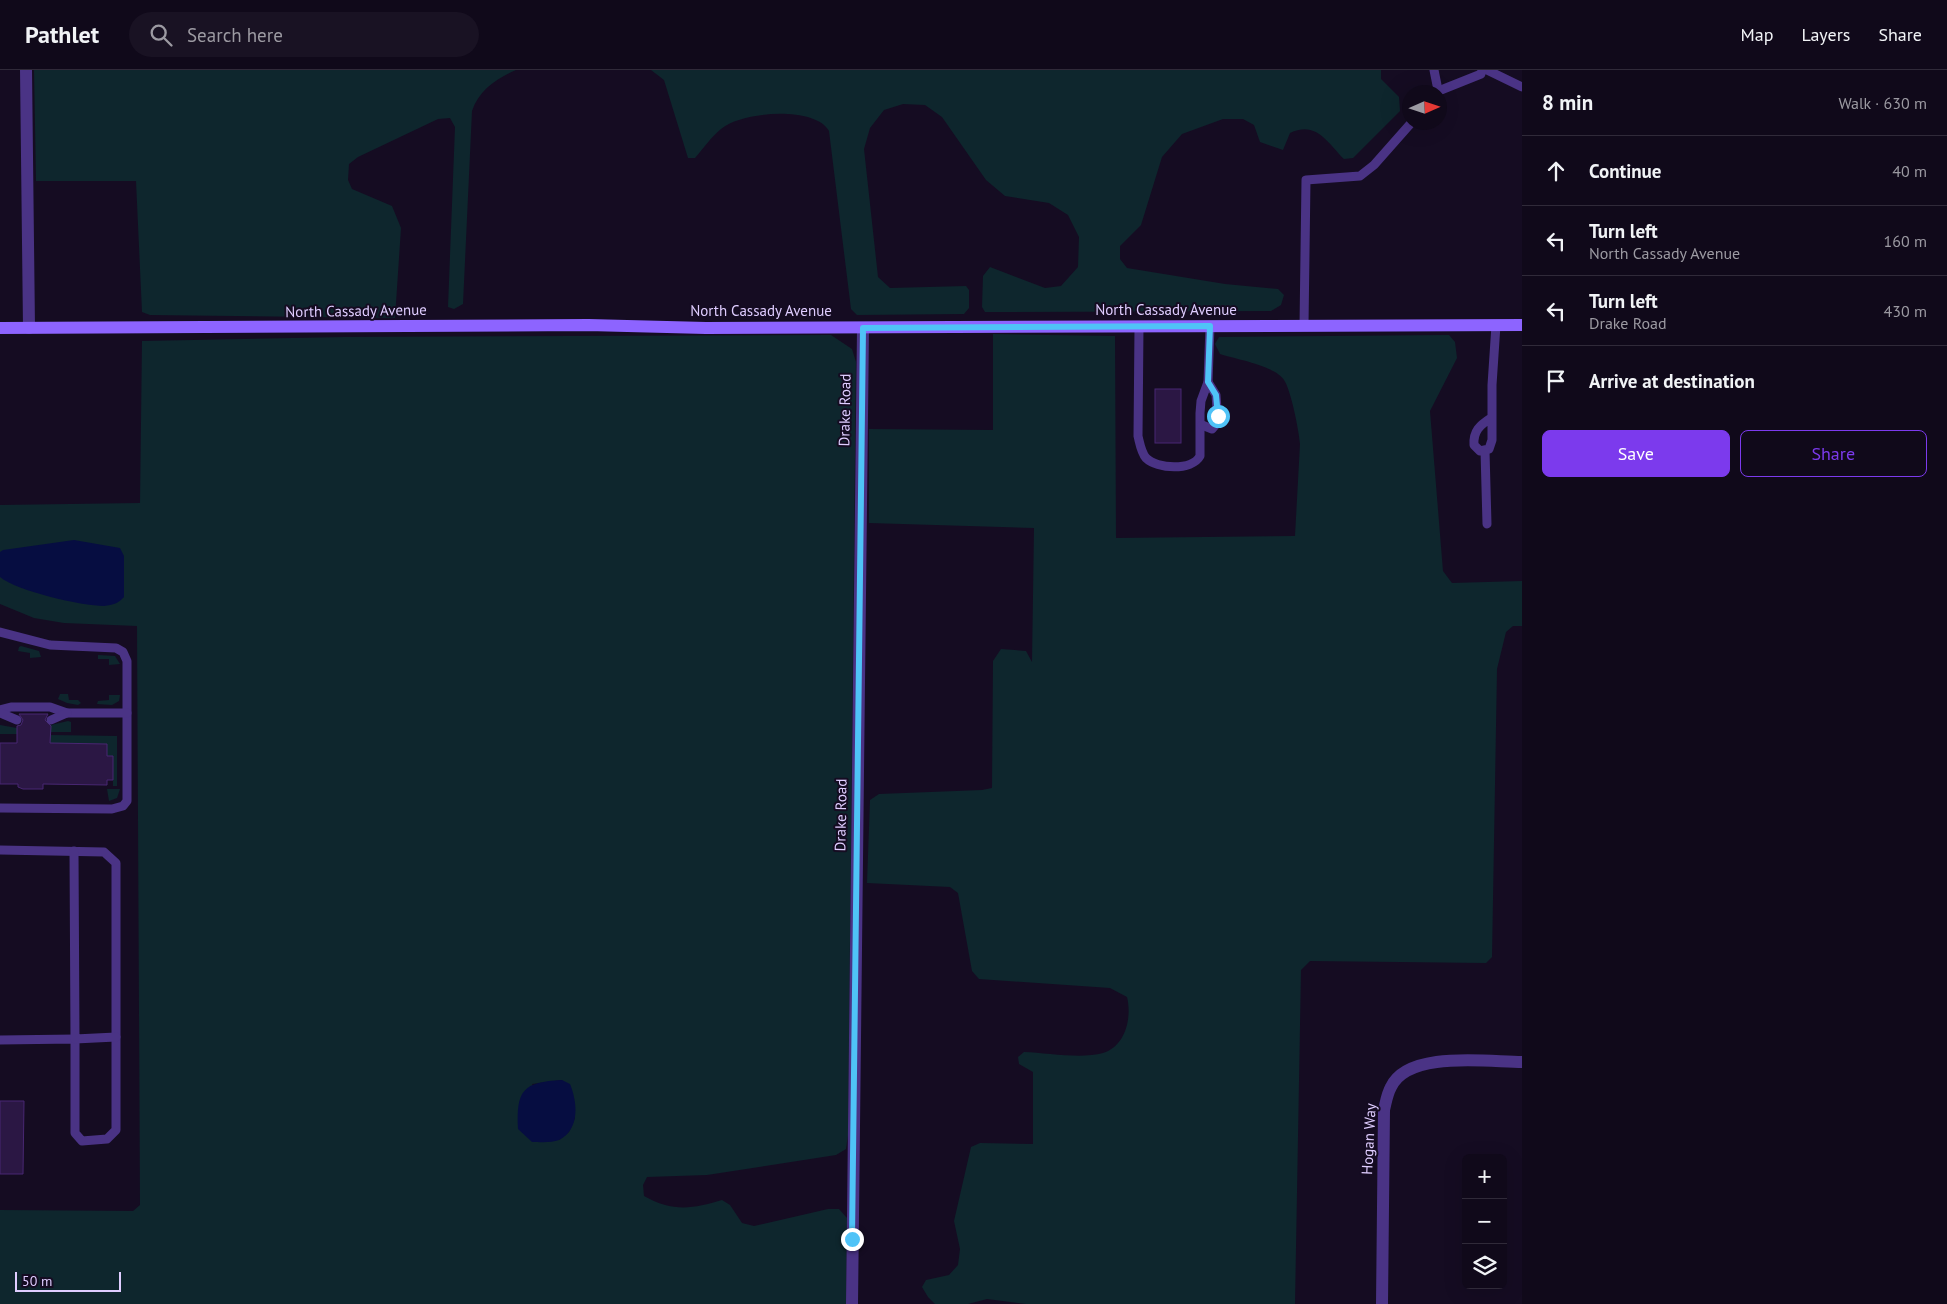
<!DOCTYPE html>
<html lang="en">
<head>
<meta charset="utf-8">
<style>
  :root { --surface:#10091a; --page:#191223; --text:#f1f3f6; --muted:#9c9aa2; --line:#302a39; --accent:#7c3aed }
  body { margin:0; font-family:"PT Sans",sans-serif; background:var(--page); color:var(--text) }
  .controls { position:absolute; right:15px; bottom:15px; display:grid; overflow:hidden; border-radius:8px; box-shadow:0 5px 20px #0002 }
  .controls button { width:45px; height:45px; display:grid; place-items:center; padding:0; border:0; border-bottom:1px solid var(--line); background:var(--surface); color:var(--text); font:25px sans-serif }
  .compass { position:absolute; left:1402px; top:15px; width:45px; height:45px; border-radius:50%; background:var(--surface); box-shadow:0 5px 20px #0002; rotate:87deg }
  .scale { position:absolute; left:15px; bottom:12px; width:106px; box-sizing:border-box; padding-left:5px; border:2px solid #dfcdff; border-top:0; font-size:14px; line-height:18px; white-space:nowrap; color:#dfcdff; -webkit-text-stroke:4px #150c22; paint-order:stroke }
  .stop { position:absolute; width:15px; height:15px; margin:-11px; border:4px solid #4fc3f7; border-radius:50%; background:#fff }
  .stop.end { background:#4fc3f7; border-color:#fff; box-shadow:0 1px 5px #0008 }
  .list { margin:0; padding:0; list-style:none }
  h2 { display:flex; justify-content:space-between; align-items:center; height:65px; margin:0; padding:0 20px; font-size:21px }
  h2 small { font-size:16px; font-weight:400; color:var(--muted) }
  .list li { display:grid; grid-template-columns:32px 1fr auto; gap:15px; align-items:center; box-sizing:border-box; height:70px; padding:0 20px; border-top:1px solid var(--line) }
  .list b { display:block; font-size:19px; white-space:nowrap }
  .list p { margin:0; font-size:16px; white-space:nowrap; color:var(--muted) }
  .list em { font-size:16px; font-style:normal; color:var(--muted) }
  .actions { display:flex; gap:10px; padding:15px 20px }
  .actions a { flex:1; padding:11px 0; border:1px solid var(--accent); border-radius:8px; text-align:center; font-size:18px; color:var(--accent) }
  .actions .main { background:var(--accent); color:#fff }
  .icon { flex:none; width:28px; height:28px; fill:none; stroke:currentColor; stroke-width:2; stroke-linecap:round; stroke-linejoin:round }
  .map { position:relative; flex:none; width:1522px; height:1234px; overflow:hidden }
  header { display:flex; align-items:center; gap:30px; box-sizing:border-box; height:70px; padding:0 25px; background:var(--surface); border-bottom:1px solid var(--line) }
  header strong { font-size:24px }
  nav { display:flex; gap:28px; margin-inline-start:auto; font-size:18px }
  .search { width:350px; height:45px; background:var(--page); display:flex; align-items:center; gap:12px; box-sizing:border-box; padding:0 18px; border-radius:28px; color:var(--muted); font-size:19px }
  main { display:flex }
  aside { flex:1; background:var(--surface) }
  .map>svg:first-child { display:block }
  .green { fill:#0e262d; fill-rule:evenodd }
  .water { fill:#060d41 }
  .building { fill:#2b1744; stroke:#482772 }
  .lines { fill:none; stroke-linecap:round; stroke-linejoin:round }
  .service { stroke:#4a3385; stroke-width:9 }
  .minor { stroke:#4a3385; stroke-width:12 }
  .secondary { stroke:#8d64ff; stroke-width:12 }
  .route { stroke:#4fc3f7; stroke-width:6 }
  .labels { text-anchor:middle; stroke-width:4; stroke-linejoin:round; paint-order:stroke }
  .street-label { font-size:15px; fill:#dfcdff; stroke:#150c22 }
</style>
</head>
<body>
<header>
<strong>Pathlet</strong>
<div class="search"><svg class="icon" aria-label="search" viewBox="0 0 24 24"><circle cx="10" cy="10" r="6"/><path d="M15 15l6 6"/></svg>Search here</div>
<nav><a>Map</a><a>Layers</a><a>Share</a></nav>
</header>
<main>
<div class="map">
<svg width="1522" height="1234" viewBox="0 0 1522 1234">
  <rect width="100%" height="100%" fill="#150c22"/>
  <g class="green">
    <path d="M34,0h482c-19,8 -37,20 -44,41l-9,193 -9,5 -6,-2 7,-180 -5,-9 -12,1 -80,38 -9,7 -1,16 4,9 40,17 9,22 -6,90 -245,-3 -8,-3 -6,-131h-100z"/>
    <path d="M651,0h730v9l18,18 1,14 -47,47 -9,1c-16,-16 -28,-39 -54,-26l-7,17 -23,-8 -6,-17 -11,-6h-20l-41,15 -20,23 -21,68 -21,21v13l7,9 98,16 53,5 6,6 -3,10 -10,6 -286,1 -3,-5 1,-31 7,-9 55,21 16,-2 17,-19 1,-30 -11,-22 -19,-12 -44,-7 -19,-16 -44,-63 -17,-12 -22,-1 -19,6 -14,18 -6,21 14,128 12,11 76,-2 3,4v18l-5,6 -107,1 -6,-6 -22,-178c-14,-25 -87,-20 -108,-2 -10,8 -18,20 -26,29h-7l-24,-78z"/>
    <path d="M993,264l122,2 1,202 179,-2 5,-92c-1,-13 -9,-54 -16,-64 -8,-14 -49,-21 -64,-26l-5,-10 4,-7 230,-2 6,7 2,16 -27,53 13,160 9,12 70,-2v45h-9l-7,6 -9,37 -5,288 -6,6 -176,-2 -9,9 -6,334h-269l-39,-5 -19,5h-33l-7,-7 -6,-10 4,-7 23,-5 9,-10 2,-16 -6,-28 17,-74 9,-4 53,1v-72l-14,-8 -1,-7 6,-5c23,1 58,7 79,1 23,-7 29,-36 24,-56l-17,-9 -131,-9 -7,-8 -14,-78 -8,-6 -83,-4 3,-83 9,-6 103,-4 10,-2 1,-127 8,-12 25,2 6,11 2,-134 -165,-5v-94l124,1z"/>
    <path d="M831,265l21,14 4,13 -8,773 -2,14 -10,6 -129,20 -60,2 -4,8 1,11c28,16 49,13 78,4l8,5 12,18 12,3 74,-17h11l8,9 -1,86h-846v-94l133,1 7,-6 -3,-579 -73,-3 -30,-5 -34,-14v-99l140,-2 2,-162 203,-4zM562,1010l13,38 -6,14 -10,8 -27,-56z"/>
    <polygon points="21,576 39,581 41,587 30,588 30,583 18,581 19,577"/>
    <polygon points="98,585 115,586 120,594 109,595 109,589 98,589"/>
    <polygon points="60,624 68,624 69,630 78,630 81,633 78,635 67,633 58,629"/>
    <polygon points="109,625 120,625 119,631 112,635 97,634 98,631 109,630"/>
    <polygon points="68,651 71,652 71,662 50,662 51,655"/>
    <polygon points="0,655 17,658 17,664 0,664"/>
    <polygon points="50,665 117,666 117,716 113,716 113,687 107,686 107,674 50,673"/>
    <polygon points="107,719 120,719 117,728 109,731"/>
  </g>
  <g class="water">
    <path d="M74,470l46,8 4,8v41c-5,6 -11,8 -20,9 -23,0 -87,-15 -104,-29v-25l3,-2z"/>
    <path d="M562,1010l8,4c7,17 11,45 -11,56 -7,3 -19,2 -27,2l-14,-13c-2,-39 5,-47 44,-49z"/>
  </g>
  <g class="building">
    <rect x="1155" y="319" width="26" height="54"/>
    <polygon points="19,644 48,644 45,650 51,656 50,673 107,674 107,686 113,686 113,710 107,710 107,715 43,714 43,719 23,719 18,717 18,714 0,714 0,673 17,673 17,656 21,655 23,650"/>
    <polygon points="0,1031 24,1031 23,1104 0,1104"/>
  </g>
  <g class="lines">
    <g class="service">
      <polyline points="1434,0 1438,20"/>
      <polyline points="1487,0 1522,17"/>
      <polyline points="1436,22 1481,4 1482,0"/>
      <polyline points="1304,256 1306,110 1360,106 1374,95 1412,52"/>
      <path d="M1139,257l-1,109c2,8 3,16 8,22 11,11 46,13 54,-2v-43l1,-12 7,-19 2,-56"/>
      <path d="M1491,348c-11,7 -18,13 -17,27l6,6 9,-2 3,-9v-55l4,-60"/>
      <polyline points="1202,355 1212,359 1218,352 1216,325 1208,312"/>
      <polyline points="1485,381 1487,454"/>
      <polyline points="0,562 50,575 116,578 123,582 127,591 127,731 123,736 112,739 0,738"/>
      <polyline points="0,640 11,637 50,637 67,643 127,643"/>
      <polyline points="0,643 17,650"/>
      <polyline points="51,650 67,643"/>
      <polyline points="0,780 104,782 116,793 116,1060 107,1069 82,1071 75,1063 75,969 0,970"/>
      <polyline points="74,781 75,969 116,967"/>
    </g>
    <g class="minor">
      <polyline points="26,0 29,258"/>
      <polyline points="852,1234 863,258"/>
      <path d="M1382,1234l2,-194c2,-8 3,-16 7,-23 17,-37 97,-25 131,-25"/>
    </g>
    <polyline class="secondary" points="0,258 588,255 706,258 1522,255"/>
  </g>
  <g class="lines">
    <polyline class="route" points="852,1169 863,258 1210,256 1208,312 1216,325 1218,346"/>
  </g>
  <g class="labels">
    <g class="street-label">
      <text x="1166" y="245">North Cassady Avenue</text>
      <text transform="translate(356 241) rotate(-1)" y="5">North Cassady Avenue</text>
      <text x="761" y="246">North Cassady Avenue</text>
      <text transform="translate(845 340) rotate(-89)" y="5">Drake Road</text>
      <text transform="translate(841 745) rotate(-89)" y="5">Drake Road</text>
      <text transform="translate(1369 1069) rotate(-87)" y="5">Hogan Way</text>
    </g>
  </g>
</svg>
<div class="controls">
<button>+</button>
<button>−</button>
<button><svg class="icon" aria-label="layers" viewBox="0 0 24 24"><path d="M12 4l9 5-9 5-9-5zM3 14l9 5 9-5"/></svg></button>
</div>
<svg class="compass" viewBox="-18 -18 36 36"><path d="M0-13l5 13h-10z" fill="#e53935"/><path d="M0 13l5-13h-10z" fill="#9c9aa2"/></svg>
<div class="scale">50 m</div>
<div class="stop" style="left:1218px;top:346px"></div>
<div class="stop end" style="left:852px;top:1169px"></div>
</div>
<aside>
<h2>8 min<small>Walk · 630 m</small></h2>
<ul class="list">
<li><svg class="icon" aria-label="ahead" viewBox="0 0 24 24"><path d="M12 20V5M6 11l6-6 6 6"/></svg><div><b>Continue</b></div><em>40 m</em></li>
<li><svg class="icon" aria-label="left" viewBox="0 0 24 24"><path d="M17 20v-9H6M10 6l-5 5 5 5"/></svg><div><b>Turn left</b><p>North Cassady Avenue</p></div><em>160 m</em></li>
<li><svg class="icon" aria-label="left" viewBox="0 0 24 24"><path d="M17 20v-9H6M10 6l-5 5 5 5"/></svg><div><b>Turn left</b><p>Drake Road</p></div><em>430 m</em></li>
<li><svg class="icon" aria-label="arrive" viewBox="0 0 24 24"><path d="M6 21V4h12l-3 4 3 4H6"/></svg><div><b>Arrive at destination</b></div></li>
</ul>
<div class="actions"><a class="main">Save</a><a>Share</a></div>
</aside>
</main>
</body>
</html>
